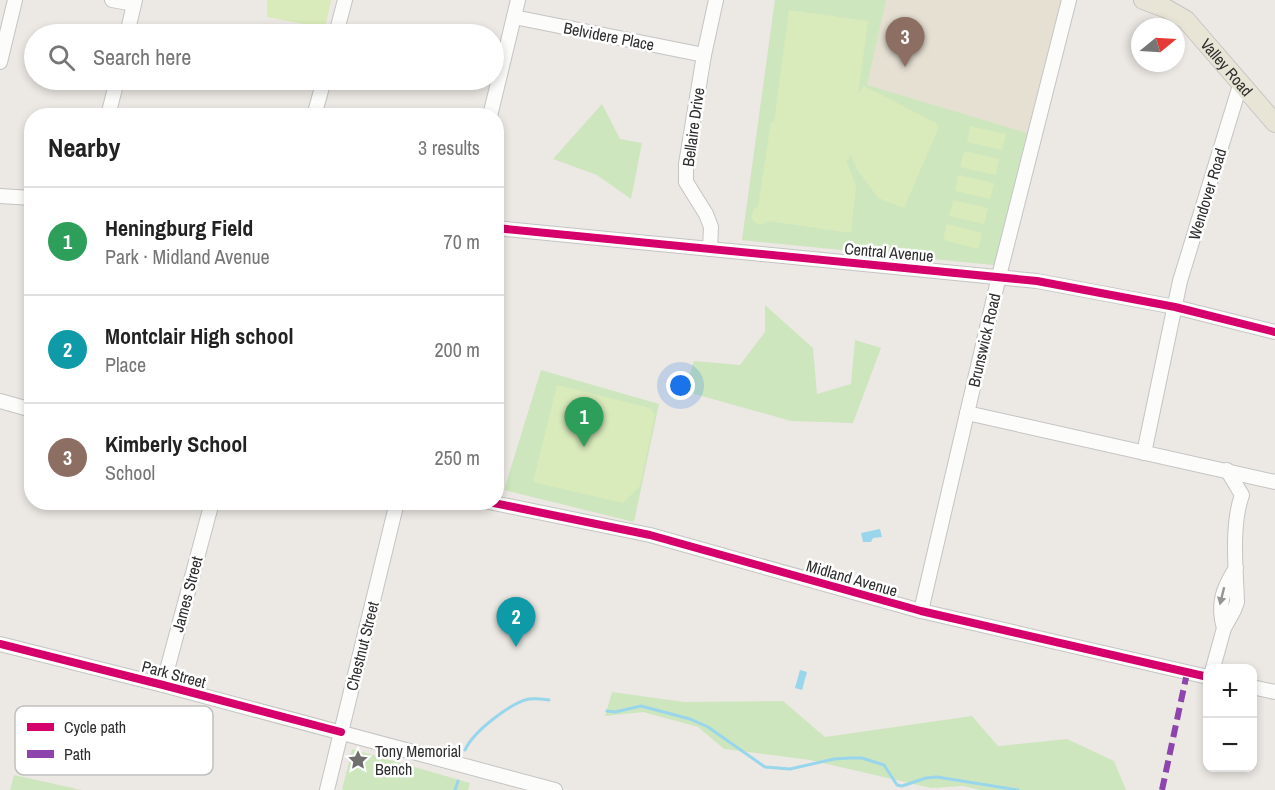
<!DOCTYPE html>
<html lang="en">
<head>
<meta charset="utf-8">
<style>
  :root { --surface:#fff; --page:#f6f6f6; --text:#222; --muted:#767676; --line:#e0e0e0; --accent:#706f6e }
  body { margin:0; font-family:"Archivo Narrow",sans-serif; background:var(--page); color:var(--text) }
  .controls { position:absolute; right:18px; bottom:18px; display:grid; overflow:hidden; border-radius:12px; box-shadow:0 3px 9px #0003 }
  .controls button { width:54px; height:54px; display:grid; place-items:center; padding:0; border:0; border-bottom:2px solid var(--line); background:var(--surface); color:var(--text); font:30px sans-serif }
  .compass { position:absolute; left:1131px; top:18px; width:54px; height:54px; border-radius:50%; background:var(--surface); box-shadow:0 3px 9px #0003; rotate:72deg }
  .you { position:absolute; left:681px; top:386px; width:21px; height:21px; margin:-15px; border:4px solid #fff; border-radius:50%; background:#1a73e8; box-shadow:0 0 0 9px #1a73e833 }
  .badge { display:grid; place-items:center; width:39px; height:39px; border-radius:50%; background:var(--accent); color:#fff; font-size:20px; font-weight:700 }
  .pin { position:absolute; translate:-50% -50px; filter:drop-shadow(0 2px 3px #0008) }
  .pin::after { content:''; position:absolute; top:32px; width:21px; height:18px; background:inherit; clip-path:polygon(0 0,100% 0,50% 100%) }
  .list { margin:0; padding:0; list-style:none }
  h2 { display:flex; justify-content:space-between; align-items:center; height:78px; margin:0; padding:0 24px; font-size:26px }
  h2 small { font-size:20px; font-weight:400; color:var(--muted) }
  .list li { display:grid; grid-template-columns:39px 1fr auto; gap:18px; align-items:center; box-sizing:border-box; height:108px; padding:0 24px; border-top:2px solid var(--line) }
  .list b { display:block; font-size:22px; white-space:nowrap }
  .list p { margin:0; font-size:20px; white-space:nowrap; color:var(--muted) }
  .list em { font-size:20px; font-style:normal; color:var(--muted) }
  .icon { flex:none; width:33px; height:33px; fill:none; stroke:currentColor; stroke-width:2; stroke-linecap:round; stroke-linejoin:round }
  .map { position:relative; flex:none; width:1275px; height:790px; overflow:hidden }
  .search { position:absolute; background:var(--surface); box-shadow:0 3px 9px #0003; left:24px; top:24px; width:480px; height:66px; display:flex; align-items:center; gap:15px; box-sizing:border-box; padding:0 21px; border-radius:33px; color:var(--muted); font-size:22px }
  .panel { position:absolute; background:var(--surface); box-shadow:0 3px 9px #0003; left:24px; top:108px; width:480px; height:402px; border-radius:24px }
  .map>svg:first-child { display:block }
  .education { fill:#e6e0d3 }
  .green { fill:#cee6be }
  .pitch { fill:#d9eabb }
  .water { fill:#99d6ec }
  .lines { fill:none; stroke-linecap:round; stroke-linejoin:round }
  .stream { stroke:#99d6ec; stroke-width:3 }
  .minor-casing { stroke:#c5c4c5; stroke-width:16 }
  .major-casing { stroke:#c6c5c4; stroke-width:20 }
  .minor { stroke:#fcfcfb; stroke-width:14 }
  .major { stroke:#e8e4d6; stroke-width:18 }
  .quiet { stroke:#8e44ad; stroke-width:6; stroke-dasharray:12 6; stroke-linecap:butt }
  .cycleway-casing { stroke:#fff; stroke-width:11 }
  .cycleway { stroke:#d6006c; stroke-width:8 }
  .oneway { fill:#959594 }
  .labels { text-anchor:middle; stroke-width:5; stroke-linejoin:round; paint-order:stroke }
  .street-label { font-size:16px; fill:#2e2e2e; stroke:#fff }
  .poi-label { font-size:16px; fill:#2e2e2e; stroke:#fff; text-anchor:start }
  .key { fill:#fff; stroke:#c0c0c0; stroke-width:1.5 }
  .key-label { font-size:16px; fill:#2e2e2e }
</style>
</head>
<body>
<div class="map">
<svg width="1275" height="790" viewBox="0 0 1275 790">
  <rect width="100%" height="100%" fill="#ece8e4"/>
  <polygon class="education" points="775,0 1061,0 994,265 742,240"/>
  <g class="green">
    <polygon points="775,0 886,0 867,85 1027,133 994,265 742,240"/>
    <polygon points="602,104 620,139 642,143 631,199 597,175 553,159"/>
    <polygon points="765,305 813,348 817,394 851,384 855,340 881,348 853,423 791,421 684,391 694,361 740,365 765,332"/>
    <polygon points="541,370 659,404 634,522 504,490"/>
    <polygon points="612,692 684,702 783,701 825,737 972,716 998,746 1067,739 1114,761 1126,790 980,790 963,786 931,788 810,760 724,749 698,727 643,712 605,716"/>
    <polygon points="352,749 470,783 468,790 342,790"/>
    <polygon points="14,775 82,790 10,790"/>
  </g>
  <g class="pitch">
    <polygon points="267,0 331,0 325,28 267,17"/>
    <polygon points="789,10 868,21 858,94 864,86 936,123 938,129 904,208 878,198 857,169 850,153 849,160 846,160 856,186 851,233 768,221 761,225 755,223 751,217 754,209 758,206 771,122 774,122"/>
    <polygon points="970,126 1006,134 1002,150 967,142"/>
    <polygon points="964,151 999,159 996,175 960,167"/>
    <polygon points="958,175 994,183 990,199 955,191"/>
    <polygon points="953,200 988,208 984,224 949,216"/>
    <polygon points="947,224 982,233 978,249 943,240"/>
    <polygon points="557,385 650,408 655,415 640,486 623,503 533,482"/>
  </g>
  <g class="water">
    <polygon points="880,529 882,537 873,538 871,542 863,542 861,533"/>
    <polygon points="800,670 807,672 802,690 795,688"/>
  </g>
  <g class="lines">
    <g class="stream">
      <polyline points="607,711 615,712 641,706 690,719 708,727 765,767 790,769 834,759 851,758 862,758 884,765 897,785 902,786 926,778 937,777 1018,790"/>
      <path d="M465,750c8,-18 45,-47 64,-51 7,-1 13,0 20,1"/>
      <polyline points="455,790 458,781"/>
    </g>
    <g class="minor-casing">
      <g id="minor">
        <polyline points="112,0 134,4"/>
        <polyline points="514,17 704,55"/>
        <polyline points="127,34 135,0"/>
        <polyline points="336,34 345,0"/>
        <polyline points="0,62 15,0"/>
        <polyline points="108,116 117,80"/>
        <polyline points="314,116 324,80"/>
        <polyline points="490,116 518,0"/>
        <polyline points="0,196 32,198"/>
        <polyline points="496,228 1037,281 1175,307 1275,332"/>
        <polyline points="710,249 711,227 706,214 686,182 686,164 704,55 716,0"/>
        <polyline points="0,401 32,410"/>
        <polyline points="967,413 1275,482"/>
        <polyline points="1144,453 1180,281 1241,82"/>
        <polyline points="489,502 650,535 921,611 1208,677"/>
        <polyline points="921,611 999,276 1069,0"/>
        <path d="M1224,628c-7,-24 -1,-40 12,-60"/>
        <polyline points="0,644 163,685 555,790"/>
        <path d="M1213,668l11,-40 10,-18 3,-8c-1,-32 -6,-77 5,-107l-15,-25"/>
        <polyline points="163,685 212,502"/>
        <polyline points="1252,687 1275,692"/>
        <polyline points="327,790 397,502"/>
      </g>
    </g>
    <g class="major-casing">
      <g id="major">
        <path id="s1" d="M1143,0l24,9 19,11 89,103"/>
      </g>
    </g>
    <use href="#minor" class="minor"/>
    <use href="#major" class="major"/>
    <polyline class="quiet" points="1162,790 1187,673"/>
    <g class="cycleway-casing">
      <g id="cycleway">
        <polyline points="496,228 1037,281 1175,307 1275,332"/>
        <polyline points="489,502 650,535 921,611 1208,677"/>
        <polyline points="0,644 163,685 341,732"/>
      </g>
    </g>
    <use href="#cycleway" class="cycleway"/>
  </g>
  <defs><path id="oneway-solid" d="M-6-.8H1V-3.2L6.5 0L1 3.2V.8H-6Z" transform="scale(1.5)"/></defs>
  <use class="oneway" href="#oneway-solid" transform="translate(1222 596) rotate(104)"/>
  <defs>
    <g id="sight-bare" transform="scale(1.62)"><path d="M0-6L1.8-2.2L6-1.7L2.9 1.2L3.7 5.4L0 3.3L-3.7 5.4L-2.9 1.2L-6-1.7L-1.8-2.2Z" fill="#706f6e" stroke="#fff" stroke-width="2.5" paint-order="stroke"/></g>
  </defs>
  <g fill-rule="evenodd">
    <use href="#sight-bare" x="358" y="760"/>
  </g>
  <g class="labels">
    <g class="street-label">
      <text transform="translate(609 36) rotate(11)" y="6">Belvidere Place</text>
      <text dy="6" stroke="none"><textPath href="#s1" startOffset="110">Valley Road</textPath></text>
      <text transform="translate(693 127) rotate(-82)" y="6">Bellaire Drive</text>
      <text transform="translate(1207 194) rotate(-73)" y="6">Wendover Road</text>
      <text transform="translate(889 252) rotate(5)" y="6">Central Avenue</text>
      <text transform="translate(984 340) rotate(-77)" y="6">Brunswick Road</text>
      <text transform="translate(852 578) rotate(16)" y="6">Midland Avenue</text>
      <text transform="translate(187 594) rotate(-75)" y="6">James Street</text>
      <text transform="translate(362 646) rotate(-76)" y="6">Chestnut Street</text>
      <text transform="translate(174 674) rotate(15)" y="6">Park Street</text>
    </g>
    <g class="poi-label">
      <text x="375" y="757">Tony Memorial<tspan x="375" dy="18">Bench</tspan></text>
    </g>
  </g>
  <rect x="15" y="706" width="198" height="69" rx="9" class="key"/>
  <rect x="27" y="723" width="27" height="8" fill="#d6006c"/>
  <rect x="27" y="750" width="27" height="8" fill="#8e44ad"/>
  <g class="key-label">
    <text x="64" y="733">Cycle path</text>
    <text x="64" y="760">Path</text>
  </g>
</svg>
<div class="controls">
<button>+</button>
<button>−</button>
</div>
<svg class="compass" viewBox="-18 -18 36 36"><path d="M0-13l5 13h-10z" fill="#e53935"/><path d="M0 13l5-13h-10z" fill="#767676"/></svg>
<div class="you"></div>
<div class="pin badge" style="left:584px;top:447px;background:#2e9e5b">1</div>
<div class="pin badge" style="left:516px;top:647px;background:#0f9aa8">2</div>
<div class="pin badge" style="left:905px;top:67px;background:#8d6e63">3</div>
<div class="search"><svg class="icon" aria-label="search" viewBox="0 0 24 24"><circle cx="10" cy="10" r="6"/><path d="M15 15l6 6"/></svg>Search here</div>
<section class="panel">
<h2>Nearby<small>3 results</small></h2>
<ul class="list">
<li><span class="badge" style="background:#2e9e5b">1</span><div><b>Heningburg Field</b><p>Park · Midland Avenue</p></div><em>70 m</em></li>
<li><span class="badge" style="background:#0f9aa8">2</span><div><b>Montclair High school</b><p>Place</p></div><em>200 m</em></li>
<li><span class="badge" style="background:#8d6e63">3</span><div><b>Kimberly School</b><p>School</p></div><em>250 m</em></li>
</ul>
</section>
</div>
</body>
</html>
